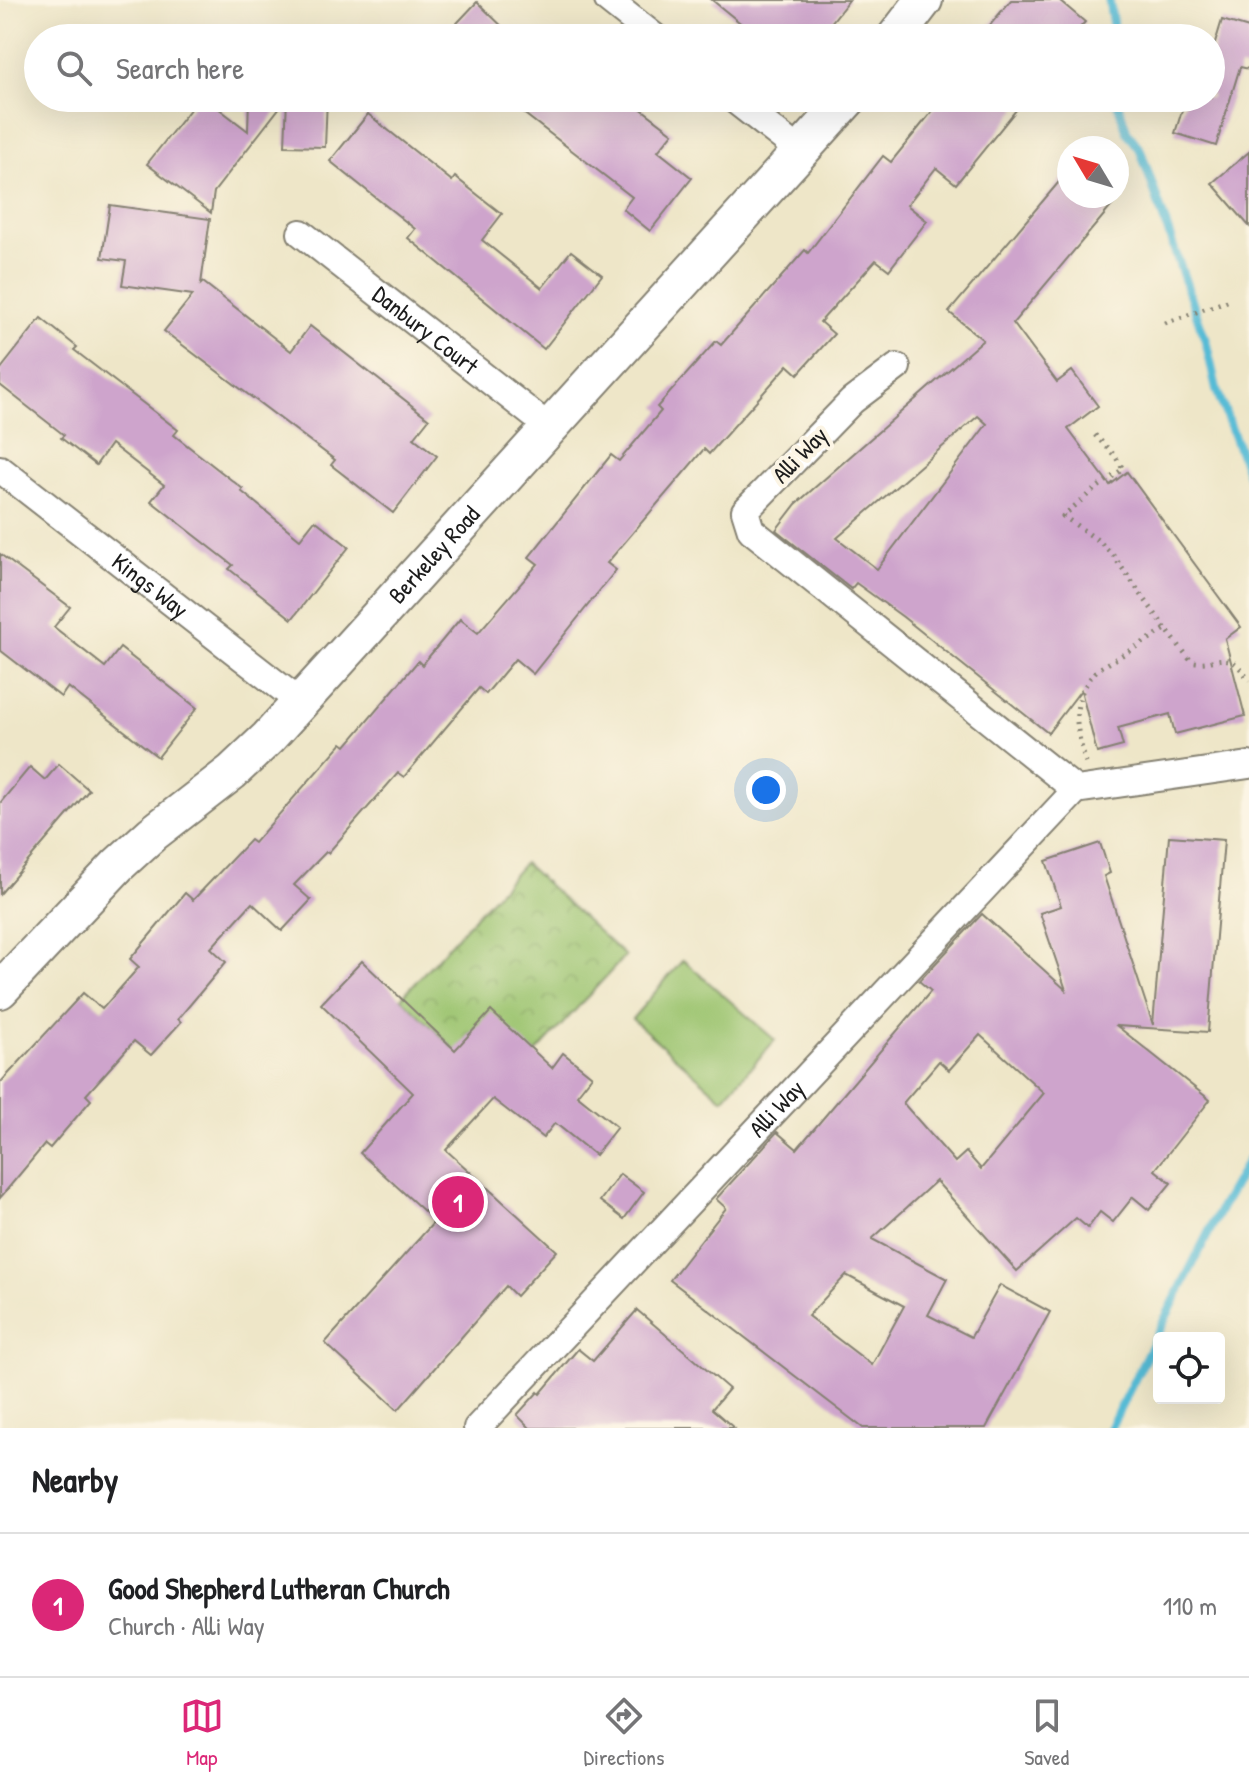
<!DOCTYPE html>
<html lang="en">
<head>
<meta charset="utf-8">
<style>
  :root { --surface:#fff; --page:#f2f2f2; --text:#202124; --muted:#757577; --line:#e0e0e0; --accent:#db2777 }
  body { margin:0; font-family:"Patrick Hand",sans-serif; background:var(--page); color:var(--text) }
  .controls { position:absolute; right:24px; bottom:24px; display:grid; overflow:hidden; border-radius:8px; box-shadow:0 8px 32px #0002 }
  .controls button { width:72px; height:72px; display:grid; place-items:center; padding:0; border:0; border-bottom:2px solid var(--line); background:var(--surface); color:var(--text); font:40px sans-serif }
  .compass { position:absolute; left:1057px; top:136px; width:72px; height:72px; border-radius:50%; background:var(--surface); box-shadow:0 8px 32px #0002; rotate:308deg }
  .you { position:absolute; left:766px; top:790px; width:28px; height:28px; margin:-20px; border:6px solid #fff; border-radius:50%; background:#1a73e8; box-shadow:0 0 0 12px #1a73e833 }
  .badge { display:grid; place-items:center; width:52px; height:52px; border-radius:50%; background:var(--accent); color:#fff; font-size:26px; font-weight:700 }
  .pin { position:absolute; translate:-50% -50%; border:4px solid #fff; box-shadow:0 2px 8px #0006 }
  .list { margin:0; padding:0; list-style:none }
  h2 { display:flex; justify-content:space-between; align-items:center; height:104px; margin:0; padding:0 32px; font-size:34px }
  h2 small { font-size:26px; font-weight:400; color:var(--muted) }
  .list li { display:grid; grid-template-columns:52px 1fr auto; gap:24px; align-items:center; box-sizing:border-box; height:144px; padding:0 32px; border-top:2px solid var(--line) }
  .list b { display:block; font-size:30px; white-space:nowrap }
  .list p { margin:0; font-size:26px; white-space:nowrap; color:var(--muted) }
  .list em { font-size:26px; font-style:normal; color:var(--muted) }
  .icon { flex:none; width:44px; height:44px; fill:none; stroke:currentColor; stroke-width:2; stroke-linecap:round; stroke-linejoin:round }
  .map { position:relative; flex:none; width:1249px; height:1428px; overflow:hidden }
  .search { position:absolute; background:var(--surface); box-shadow:0 8px 32px #0002; left:24px; right:24px; top:24px; height:88px; display:flex; align-items:center; gap:20px; box-sizing:border-box; padding:0 28px; border-radius:44px; color:var(--muted); font-size:30px }
  .sheet { height:248px; background:var(--surface) }
  nav { display:flex; justify-content:space-around; align-items:center; box-sizing:border-box; height:112px; border-top:2px solid var(--line); background:var(--surface); font-size:22px; color:var(--muted) }
  nav a { display:grid; justify-items:center; gap:4px }
  nav .on { color:var(--accent) }
  .map>svg:first-child { display:block }
  .park { fill:url(#park-crowns); stroke:#5c7046; stroke-width:2 }
  .pitch { fill:#9dc571; stroke:#5c7046; stroke-width:2 }
  .lines { fill:none; stroke-linecap:round; stroke-linejoin:round }
  .stream { stroke:#57bbd5; stroke-width:9 }
  .building { fill:#cea4cc; fill-rule:evenodd }
  .street-casing { stroke:#858172; stroke-width:30 }
  .secondary-casing { stroke:#858172; stroke-width:40 }
  .path { stroke:#858172; stroke-width:5; stroke-dasharray:2 6; stroke-linecap:butt }
  .street { stroke:#fff; stroke-width:26 }
  .secondary { stroke:#fff; stroke-width:36 }
  .labels { text-anchor:middle; stroke-width:8; stroke-linejoin:round; paint-order:stroke }
  .street-label { font-size:24px; fill:#1c1c1c; stroke:#fcf5e5 }
</style>
</head>
<body>
<div class="map">
<svg width="1249" height="1428" viewBox="0 0 1249 1428">
  <defs>
    <pattern id="park-crowns" width="20" height="18" patternUnits="userSpaceOnUse" patternTransform="scale(2)"><rect width="20" height="18" fill="#9dc571"/><path d="M2 6a3 3 0 1 1 6 0M12 15a3 3 0 1 1 6 0" fill="none" stroke="#87a961"/></pattern>
  </defs>
  <rect width="100%" height="100%" fill="#fcf5e5"/>
  <filter id="ink" filterUnits="userSpaceOnUse"><feTurbulence type="fractalNoise" baseFrequency=".0125" numOctaves="2"/><feDisplacementMap in="SourceGraphic" scale="16" xChannelSelector="R" yChannelSelector="G"/><feConvolveMatrix kernelMatrix="1 2 1 2 8 2 1 2 1" color-interpolation-filters="sRGB"/></filter>
  <filter id="wash" filterUnits="userSpaceOnUse"><feTurbulence type="fractalNoise" baseFrequency=".006" numOctaves="4" result="noise"/><feDisplacementMap in="SourceGraphic" scale="32" xChannelSelector="R" yChannelSelector="G"/><feGaussianBlur stdDeviation="1.8" result="paint"/><feColorMatrix in="noise" values="0 0 0 0 0 0 0 0 0 0 0 0 0 0 0 0 0 1.4 0 .05"/><feComposite in="paint" operator="in"/></filter>
  <g filter="url(#wash)">
    <rect width="100%" height="100%" fill="#eee6c8"/>
    <polygon class="park" points="524,863 625,956 536,1053 455,1050 401,998"/>
    <polygon class="pitch" points="683,960 775,1040 723,1099 632,1019"/>
    <g class="lines">
      <g class="stream">
        <polyline points="1109,0 1115,38"/>
        <polyline points="1116,98 1127,132 1140,149 1206,342 1217,391 1249,476"/>
        <polyline points="1110,1428 1221,1208 1249,1159"/>
      </g>
    </g>
    <g id="blocks">
      <g class="building">
        <polygon points="712,0 849,0 819,38 759,38"/>
        <polygon points="1011,0 1059,0 1085,22 1071,38 1005,38 990,25"/>
        <polygon points="477,2 514,38 443,38"/>
        <polygon points="1222,20 1249,28 1249,69 1240,67 1216,146 1175,133 1186,98 1211,98 1211,57"/>
        <polygon points="199,98 205,98 248,131 249,98 287,98 214,192 211,213 147,164"/>
        <polygon points="287,98 327,98 325,147 285,146"/>
        <polygon points="504,98 627,98 673,133 658,151 692,178 650,231 623,209 632,197"/>
        <polygon points="943,98 1004,98 1017,109 956,184 936,168 907,205 927,221 889,270 876,260 820,322 834,334 798,374 788,365 709,454 704,449 607,563 616,570 533,674 515,659 486,694 479,688 404,777 398,773 328,853 326,852 294,885 311,900 282,931 252,903 211,948 226,962 178,1019 181,1022 151,1055 134,1041 86,1095 91,1100 50,1148 45,1144 0,1198 0,1083 83,993 102,1009 139,967 130,959 185,893 193,900 250,840 254,843 342,743 346,746 418,661 422,665 460,619 478,633 538,564 529,557 611,455 619,461 661,411 657,407 716,341 721,345 805,250 808,253 883,156 891,162"/>
        <polygon points="368,114 452,181 455,177 502,214 482,240 542,288 571,251 602,275 544,349 408,238 415,229 330,161"/>
        <polygon points="1249,152 1249,226 1212,183"/>
        <path d="M1069,170v26h51l-107,127 44,59 15,-11 26,35 -30,23 42,56 17,-13 114,155 -16,12 20,77 -70,18 -5,-20 -52,14 5,18 -26,7 -16,-63 -33,43 -145,-116 -47,-34 -5,6 -75,-59 20,-26 187,-164 -34,-28zM978,416l9,8 -110,145 -40,-31z"/>
        <polygon points="110,205 210,219 201,284 203,282 291,351 310,326 429,419 414,438 437,456 393,513 331,465 335,460 164,331 193,295 122,285 126,261 102,258"/>
        <polygon points="41,318 77,347 74,350 178,430 174,435 243,489 241,491 300,539 315,520 349,547 292,619 229,569 233,565 151,501 164,485 111,444 96,465 61,438 64,435 0,385 0,370"/>
        <polygon points="0,554 70,607 54,627 105,667 120,648 197,708 158,757 68,687 61,697 0,650"/>
        <polygon points="59,764 89,790 0,894 0,803 30,767 45,780"/>
        <path d="M1169,836l55,4 -16,192 -91,-6 93,74 -55,70 16,13 -22,27 -16,-13 -20,25 -13,-10 -12,16 -12,-10 -59,53 -81,-90 -64,58 75,40 -19,36 43,22 29,-52 50,27 -64,116h-123l-193,-148 56,-72 -10,-9 61,-67 20,17 134,-158 -12,-10 63,-67 84,76 -26,-77 21,-7 -15,-45 54,-18 10,30 -6,3 49,149zM980,1035l64,58 -63,76 -15,-17 -11,10 -52,-59 36,-42 10,9zM846,1275l58,31 -32,59 -64,-49z"/>
        <polygon points="362,961 455,1050 491,1011 552,1068 563,1053 592,1076 577,1095 617,1127 595,1155 555,1123 543,1138 493,1099 446,1150 557,1251 516,1296 506,1286 398,1410 325,1343 435,1221 360,1153 413,1093 321,1004"/>
        <polygon points="620,1174 644,1192 624,1219 600,1201"/>
        <polygon points="637,1310 729,1389 712,1409 734,1428 530,1428 517,1415 538,1392 540,1394 578,1349 593,1361"/>
      </g>
    </g>
  </g>
  <g filter="url(#ink)">
    <use href="#blocks" fill-opacity="0" stroke="#858172" stroke-width="2"/>
    <g class="lines">
      <g class="street-casing">
        <g id="street">
          <polyline points="608,0 656,38"/>
          <polyline points="732,98 801,152"/>
          <path id="s1" d="M301,233l249,195"/>
          <polyline points="897,367 852,401 745,511 751,530 1076,790 1249,765"/>
          <path id="s2" d="M0,469l301,234"/>
          <path id="s3" d="M477,1428l599,-638"/>
        </g>
      </g>
      <g class="secondary-casing">
        <g id="secondary">
          <polyline points="895,38 924,0"/>
          <path id="s4" d="M0,990l118,-125 34,-31 80,-62 36,-34 581,-640"/>
        </g>
      </g>
      <g class="path">
        <polyline points="1165,323 1230,300"/>
        <polyline points="1095,435 1115,456 1123,469 1091,492 1063,516 1099,541 1112,554 1166,629"/>
        <path d="M1086,763c-11,-38 -17,-62 11,-93l69,-41 25,32c25,7 36,-18 58,20"/>
      </g>
      <use href="#street" class="street"/>
      <use href="#secondary" class="secondary"/>
    </g>
  </g>
  <g class="labels">
    <g class="street-label">
      <text dy="8" stroke="none"><textPath href="#s1" startOffset="158">Danbury Court</textPath></text>
      <text transform="translate(800 455) rotate(-46)" y="8">Alli Way</text>
      <text dy="8" stroke="none"><textPath href="#s4" startOffset="616">Berkeley Road</textPath></text>
      <text dy="8" stroke="none"><textPath href="#s2" startOffset="190">Kings Way</textPath></text>
      <text dy="8" stroke="none"><textPath href="#s3" startOffset="438">Alli Way</textPath></text>
    </g>
  </g>
</svg>
<div class="controls">
<button><svg class="icon" aria-label="locate" viewBox="0 0 24 24"><circle cx="12" cy="12" r="6"/><path d="M12 2v4M12 18v4M2 12h4M18 12h4"/></svg></button>
</div>
<svg class="compass" viewBox="-18 -18 36 36"><path d="M0-13l5 13h-10z" fill="#e53935"/><path d="M0 13l5-13h-10z" fill="#757577"/></svg>
<div class="you"></div>
<div class="pin badge" style="left:458px;top:1202px">1</div>
<div class="search"><svg class="icon" aria-label="search" viewBox="0 0 24 24"><circle cx="10" cy="10" r="6"/><path d="M15 15l6 6"/></svg>Search here</div>
</div>
<section class="sheet">
<h2>Nearby<small></small></h2>
<ul class="list">
<li><span class="badge">1</span><div><b>Good Shepherd Lutheran Church</b><p>Church · Alli Way</p></div><em>110 m</em></li>
</ul>
</section>
<nav>
<a class="on"><svg class="icon" aria-label="map" viewBox="0 0 24 24"><path d="M3 6l6-2 6 2 6-2v14l-6 2-6-2-6 2zM9 4v14M15 6v14"/></svg>Map</a>
<a><svg class="icon" aria-label="directions" viewBox="0 0 24 24"><path d="M12 3l9 9-9 9-9-9zM9 14v-3h6M13 9l2 2-2 2"/></svg>Directions</a>
<a><svg class="icon" aria-label="saved" viewBox="0 0 24 24"><path d="M7 4h10v16l-5-4-5 4z"/></svg>Saved</a>
</nav>
</body>
</html>
